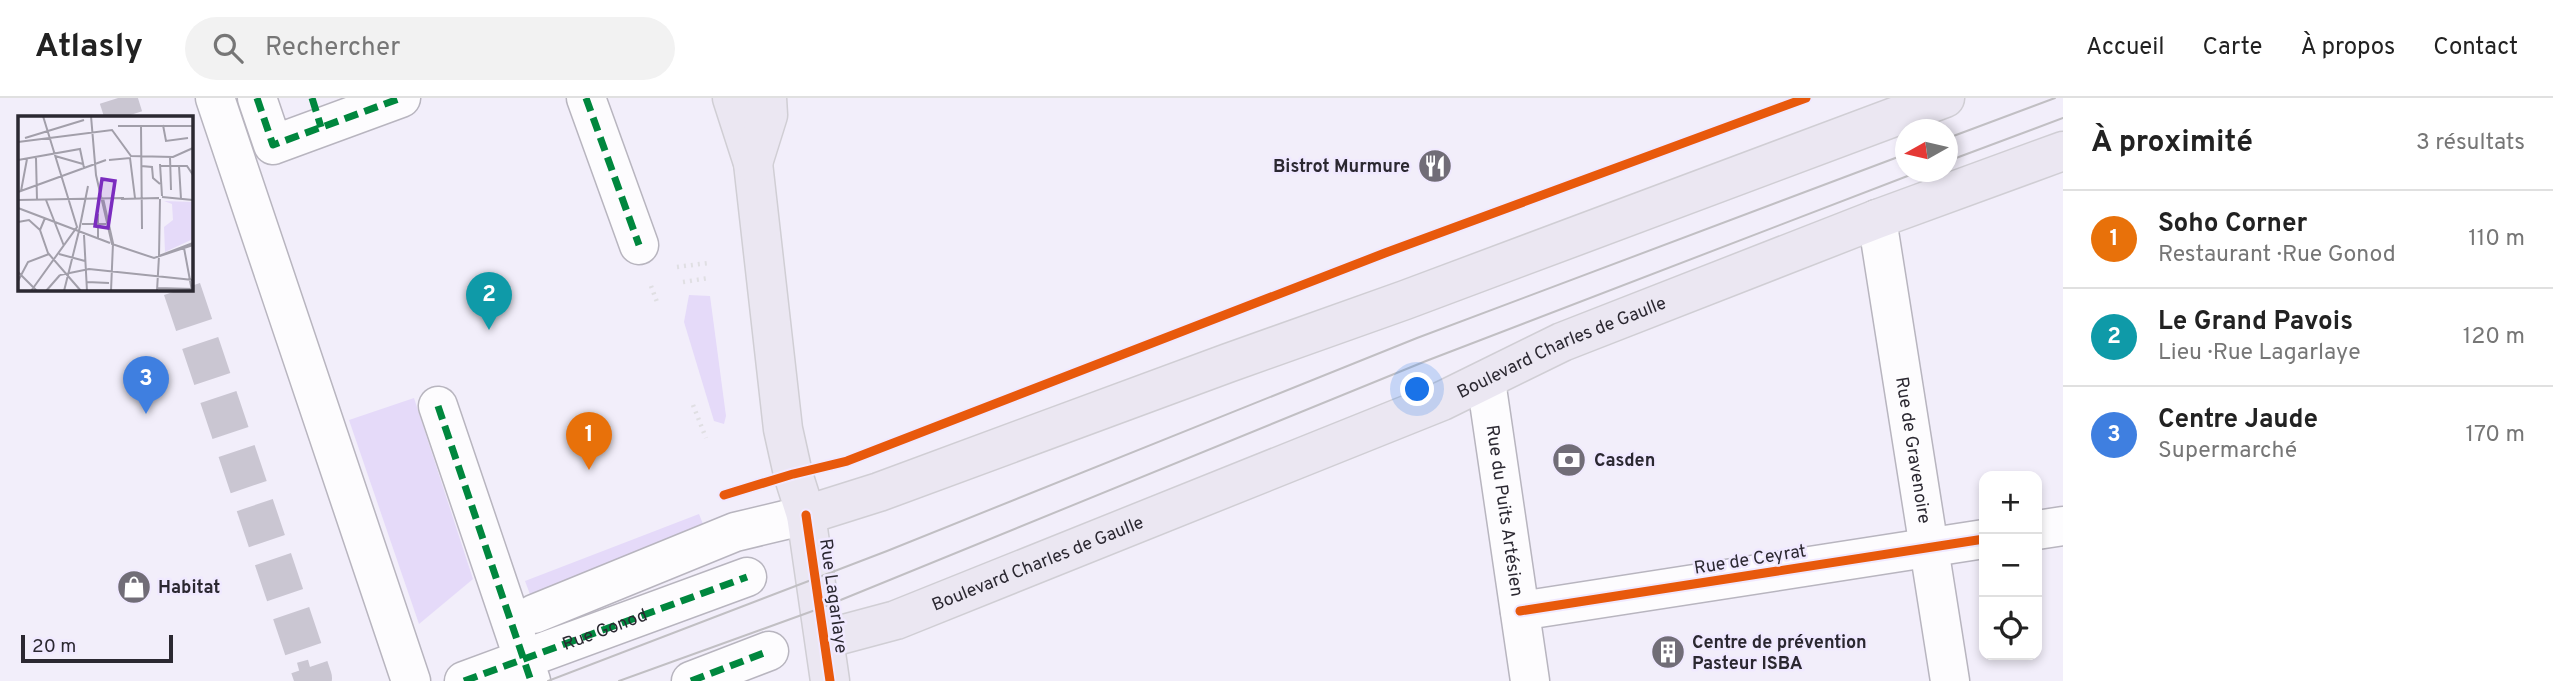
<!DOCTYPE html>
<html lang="fr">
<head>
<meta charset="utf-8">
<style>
  :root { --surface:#fff; --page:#f2f2f2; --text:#222; --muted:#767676; --line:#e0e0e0; --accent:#716d77 }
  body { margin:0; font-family:Overpass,sans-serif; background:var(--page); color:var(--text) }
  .controls { position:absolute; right:21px; bottom:21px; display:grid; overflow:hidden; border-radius:14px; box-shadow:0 4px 10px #0003 }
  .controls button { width:63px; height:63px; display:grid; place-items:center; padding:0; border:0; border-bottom:2px solid var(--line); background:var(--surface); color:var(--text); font:35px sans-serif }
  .compass { position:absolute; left:1895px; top:21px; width:63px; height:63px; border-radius:50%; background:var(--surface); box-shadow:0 4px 10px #0003; rotate:262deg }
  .scale { position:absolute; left:21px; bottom:18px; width:152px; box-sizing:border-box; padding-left:7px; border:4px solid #2b2831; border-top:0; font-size:19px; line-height:24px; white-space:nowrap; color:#2b2831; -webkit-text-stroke:5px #f0e9ff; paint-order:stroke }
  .you { position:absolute; left:1418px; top:292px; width:24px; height:24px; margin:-18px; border:5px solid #fff; border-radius:50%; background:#1a73e8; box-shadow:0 0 0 10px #1a73e833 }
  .badge { display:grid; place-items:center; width:46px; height:46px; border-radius:50%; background:var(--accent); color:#fff; font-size:23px; font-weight:700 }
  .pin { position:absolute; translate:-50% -58px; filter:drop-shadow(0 2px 4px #0008) }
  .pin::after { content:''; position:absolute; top:37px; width:24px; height:21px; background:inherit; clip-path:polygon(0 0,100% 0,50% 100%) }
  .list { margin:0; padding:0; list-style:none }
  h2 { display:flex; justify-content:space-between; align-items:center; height:91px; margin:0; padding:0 28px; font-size:30px }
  h2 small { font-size:23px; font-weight:400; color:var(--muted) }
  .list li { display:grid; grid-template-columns:46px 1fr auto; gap:21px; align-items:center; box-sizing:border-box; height:98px; padding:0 28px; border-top:2px solid var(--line) }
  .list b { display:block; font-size:26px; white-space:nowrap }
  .list p { margin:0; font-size:23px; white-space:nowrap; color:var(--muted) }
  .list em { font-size:23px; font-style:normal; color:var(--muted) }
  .icon { flex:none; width:38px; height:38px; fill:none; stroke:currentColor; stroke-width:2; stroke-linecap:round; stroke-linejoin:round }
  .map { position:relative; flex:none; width:2063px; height:583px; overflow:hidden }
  header { display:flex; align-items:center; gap:42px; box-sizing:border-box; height:98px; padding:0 35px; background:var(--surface); border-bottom:2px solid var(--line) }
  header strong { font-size:33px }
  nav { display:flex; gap:38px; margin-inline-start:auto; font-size:24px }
  .search { width:490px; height:63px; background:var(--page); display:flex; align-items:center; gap:18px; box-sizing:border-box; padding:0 24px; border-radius:38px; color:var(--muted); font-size:26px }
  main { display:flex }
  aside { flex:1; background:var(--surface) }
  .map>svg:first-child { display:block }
  .green { fill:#e5daf9 }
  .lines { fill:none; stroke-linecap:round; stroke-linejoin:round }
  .minor-tunnel { stroke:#cac6d2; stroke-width:38; stroke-dasharray:38 19; stroke-linecap:butt }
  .minor-casing { stroke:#b8b5bf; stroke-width:41 }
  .major-casing { stroke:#d0ced4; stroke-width:41 }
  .path { stroke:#e0dfe3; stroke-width:4.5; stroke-dasharray:2 5; stroke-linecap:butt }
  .minor { stroke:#fdfcfe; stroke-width:38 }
  .major { stroke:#ebe7f2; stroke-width:38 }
  .tram { stroke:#c1bfc3; stroke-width:2 }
  .quiet { stroke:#00873e; stroke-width:7; stroke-dasharray:14 7; stroke-linecap:butt }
  .cycleway-casing { stroke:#f0e9ff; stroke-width:13 }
  .cycleway { stroke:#e8590c; stroke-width:9 }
  .labels { text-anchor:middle; stroke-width:5; stroke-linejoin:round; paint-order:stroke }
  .poi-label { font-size:18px; font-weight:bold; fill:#2b2831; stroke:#f0e9ff; text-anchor:start }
  .street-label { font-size:18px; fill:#2b2831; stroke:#f0e9ff }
  .inset-road { fill:none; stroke:#a29faa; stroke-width:2 }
  .view { fill:#7b2cbf; fill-opacity:0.15; stroke:#7b2cbf; stroke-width:3.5 }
  .inset-edge { fill:none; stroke:#2b2831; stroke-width:3.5 }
</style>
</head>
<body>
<header>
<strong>Atlasly</strong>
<div class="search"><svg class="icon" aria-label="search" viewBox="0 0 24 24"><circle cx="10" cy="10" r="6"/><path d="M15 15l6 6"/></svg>Rechercher</div>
<nav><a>Accueil</a><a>Carte</a><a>À propos</a><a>Contact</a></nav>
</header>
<main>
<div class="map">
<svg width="2063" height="583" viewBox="0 0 2063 583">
  <rect width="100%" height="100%" fill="#f2eefa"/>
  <g class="green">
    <polygon points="689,197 710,198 726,318 724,326 714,323 684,224"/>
    <polygon points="414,300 473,481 419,526 349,322"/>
    <polygon points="699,416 705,431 531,499 525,483"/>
  </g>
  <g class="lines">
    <g class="minor-tunnel">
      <polyline points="118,0 124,19"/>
      <polyline points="182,191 313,580 302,583"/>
    </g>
    <g class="minor-casing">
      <g id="minor">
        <polyline points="215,0 411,583"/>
        <polyline points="257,0 273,47 401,0"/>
        <polyline points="586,0 639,147"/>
        <path id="s1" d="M1877,121l73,462"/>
        <path id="s2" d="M1486,283l44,300"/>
        <polyline points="438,308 531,583"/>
        <polyline points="2037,432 2063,428"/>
        <polyline points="1520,513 1984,441"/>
        <polyline points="534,516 735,434 806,417"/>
        <path id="s3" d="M464,583l283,-104"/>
        <polyline points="691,583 769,553"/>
      </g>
    </g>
    <g class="major-casing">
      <g id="major">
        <polyline points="732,0 753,65 783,331 793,376 806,417 830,583"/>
        <polyline points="753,65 768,17 767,0"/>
        <polyline points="806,417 879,394 1228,265 1405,202 1945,0"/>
        <path id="s4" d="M825,541l71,-19 546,-219 120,-59 315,-123 186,-68"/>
      </g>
    </g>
    <g class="path">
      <polyline points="677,169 708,165"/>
      <polyline points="683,184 709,180"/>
      <polyline points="651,188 657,204"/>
      <polyline points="693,307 706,340"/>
    </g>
    <use href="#minor" class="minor"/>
    <use href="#major" class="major"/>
    <g class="tram">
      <polyline points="1948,40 2055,0"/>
      <polyline points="1948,63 2063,20"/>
      <polyline points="548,583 887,453 1417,240 1906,56"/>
      <polyline points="619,583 821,510 1426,263 1918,74"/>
    </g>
    <g class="quiet">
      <polyline points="257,0 273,47 401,0"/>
      <polyline points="312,0 321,29"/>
      <polyline points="586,0 639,147"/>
      <polyline points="438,308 531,583"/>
      <polyline points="464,583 747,479"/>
      <polyline points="691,583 769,553"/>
    </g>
    <g class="cycleway-casing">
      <g id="cycleway">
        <polyline points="724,397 793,376 847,363 1385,155 1806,0"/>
        <polyline points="806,417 830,583"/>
        <polyline points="1520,513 1984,441"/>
      </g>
    </g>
    <use href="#cycleway" class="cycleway"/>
  </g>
  <defs>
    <g id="restaurant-disc" transform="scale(1.75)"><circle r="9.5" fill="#716d77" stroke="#f0e9ff"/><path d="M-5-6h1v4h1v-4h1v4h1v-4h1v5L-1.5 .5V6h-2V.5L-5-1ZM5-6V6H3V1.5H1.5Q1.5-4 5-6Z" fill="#fff"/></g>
    <g id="bank-disc" transform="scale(1.75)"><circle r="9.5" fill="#716d77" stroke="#f0e9ff"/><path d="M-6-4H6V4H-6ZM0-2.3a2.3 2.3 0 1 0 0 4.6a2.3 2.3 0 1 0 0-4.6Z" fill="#fff"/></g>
    <g id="shop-disc" transform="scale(1.75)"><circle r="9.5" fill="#716d77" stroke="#f0e9ff"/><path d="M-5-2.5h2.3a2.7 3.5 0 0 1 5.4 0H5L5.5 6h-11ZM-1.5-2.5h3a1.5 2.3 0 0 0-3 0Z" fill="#fff"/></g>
    <g id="building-disc" transform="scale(1.75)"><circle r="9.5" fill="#716d77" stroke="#f0e9ff"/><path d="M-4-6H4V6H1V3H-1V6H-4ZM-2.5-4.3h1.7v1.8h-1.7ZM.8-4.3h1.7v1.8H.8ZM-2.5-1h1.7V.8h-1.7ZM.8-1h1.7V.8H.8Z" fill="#fff"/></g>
  </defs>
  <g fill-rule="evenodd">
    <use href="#restaurant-disc" x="1435" y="68"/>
    <use href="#bank-disc" x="1569" y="362"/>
    <use href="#shop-disc" x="134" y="489"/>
    <use href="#building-disc" x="1668" y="554"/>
  </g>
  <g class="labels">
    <g class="poi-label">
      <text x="1410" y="74" text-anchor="end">Bistrot Murmure</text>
      <text x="1594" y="368">Casden</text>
      <text x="158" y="495">Habitat</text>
      <text x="1692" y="550">Centre de prévention<tspan x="1692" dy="21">Pasteur ISBA</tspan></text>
    </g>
    <g class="street-label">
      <text dy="6" stroke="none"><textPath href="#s4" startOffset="793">Boulevard Charles de Gaulle</textPath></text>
      <text dy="6" stroke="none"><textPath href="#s1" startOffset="234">Rue de Gravenoire</textPath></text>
      <text dy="6" stroke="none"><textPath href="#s2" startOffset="131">Rue du Puits Artésien</textPath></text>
      <text transform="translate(1750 461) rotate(-9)" y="6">Rue de Ceyrat</text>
      <text dy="6" stroke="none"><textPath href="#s4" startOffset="226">Boulevard Charles de Gaulle</textPath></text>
      <text transform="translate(834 498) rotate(82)" y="6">Rue Lagarlaye</text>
      <text dy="6" stroke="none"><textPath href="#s3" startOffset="150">Rue Gonod</textPath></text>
    </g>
  </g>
  <g transform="translate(18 18)">
    <rect width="175" height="175" fill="#f2eefa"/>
    <path d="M146,85l29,1v37l-28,13 -1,-25 9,-7 -1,-16z" fill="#e5daf9"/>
    <path class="inset-road" d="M73,0l5,59 16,69 42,14 39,-13M145,9l3,16 22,-3M100,10h75M123,10l1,103M7,22l59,-18M0,26l94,-12 19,26 42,1 20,-9M37,40l28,8M152,41l1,33M18,42l1,42M0,44l62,-11 4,19M91,44l21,-2 5,40M142,48l2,32M123,50l11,1 1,11 7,6M142,50h27l6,9M161,50l2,33M3,75l6,-32M0,76l88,-32M144,81l31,3M85,82l10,45 -2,48M103,83l38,-1M0,84l106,-2M28,84l18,46M0,92l92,35M27,102l-5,12 8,23 33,38M0,106l11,-2 11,10M64,108h24M61,115l9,-45M66,119l3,56M80,122v-24M166,132l8,43M41,138l26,7M141,140l1,-57M0,156l19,19M42,159l29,-6 104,11M0,165l10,-19 21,-8M69,166l22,1M139,172l36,1M13,175l46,-64 -34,-111M28,175l14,-16M46,175l15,-60M139,175l2,-35 34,-13"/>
    <path class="view" d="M84,63l13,2 -7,47 -13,-2z"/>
    <rect width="175" height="175" class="inset-edge"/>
  </g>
</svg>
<div class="controls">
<button>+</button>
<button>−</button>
<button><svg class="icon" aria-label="locate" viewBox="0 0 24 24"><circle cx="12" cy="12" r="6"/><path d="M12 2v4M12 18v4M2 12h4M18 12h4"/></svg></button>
</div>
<svg class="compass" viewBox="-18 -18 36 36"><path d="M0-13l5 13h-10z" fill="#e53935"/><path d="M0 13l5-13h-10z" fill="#767676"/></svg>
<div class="scale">20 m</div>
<div class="you"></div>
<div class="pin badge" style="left:589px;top:372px;background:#e8710a">1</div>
<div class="pin badge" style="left:489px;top:232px;background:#0f9aa8">2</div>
<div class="pin badge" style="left:146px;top:316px;background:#3f7fe0">3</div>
</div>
<aside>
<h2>À proximité<small>3 résultats</small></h2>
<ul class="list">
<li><span class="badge" style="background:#e8710a">1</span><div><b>Soho Corner</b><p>Restaurant · Rue Gonod</p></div><em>110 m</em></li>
<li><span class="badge" style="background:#0f9aa8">2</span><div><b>Le Grand Pavois</b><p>Lieu · Rue Lagarlaye</p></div><em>120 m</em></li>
<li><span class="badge" style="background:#3f7fe0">3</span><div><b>Centre Jaude</b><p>Supermarché</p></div><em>170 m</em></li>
</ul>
</aside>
</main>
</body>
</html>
